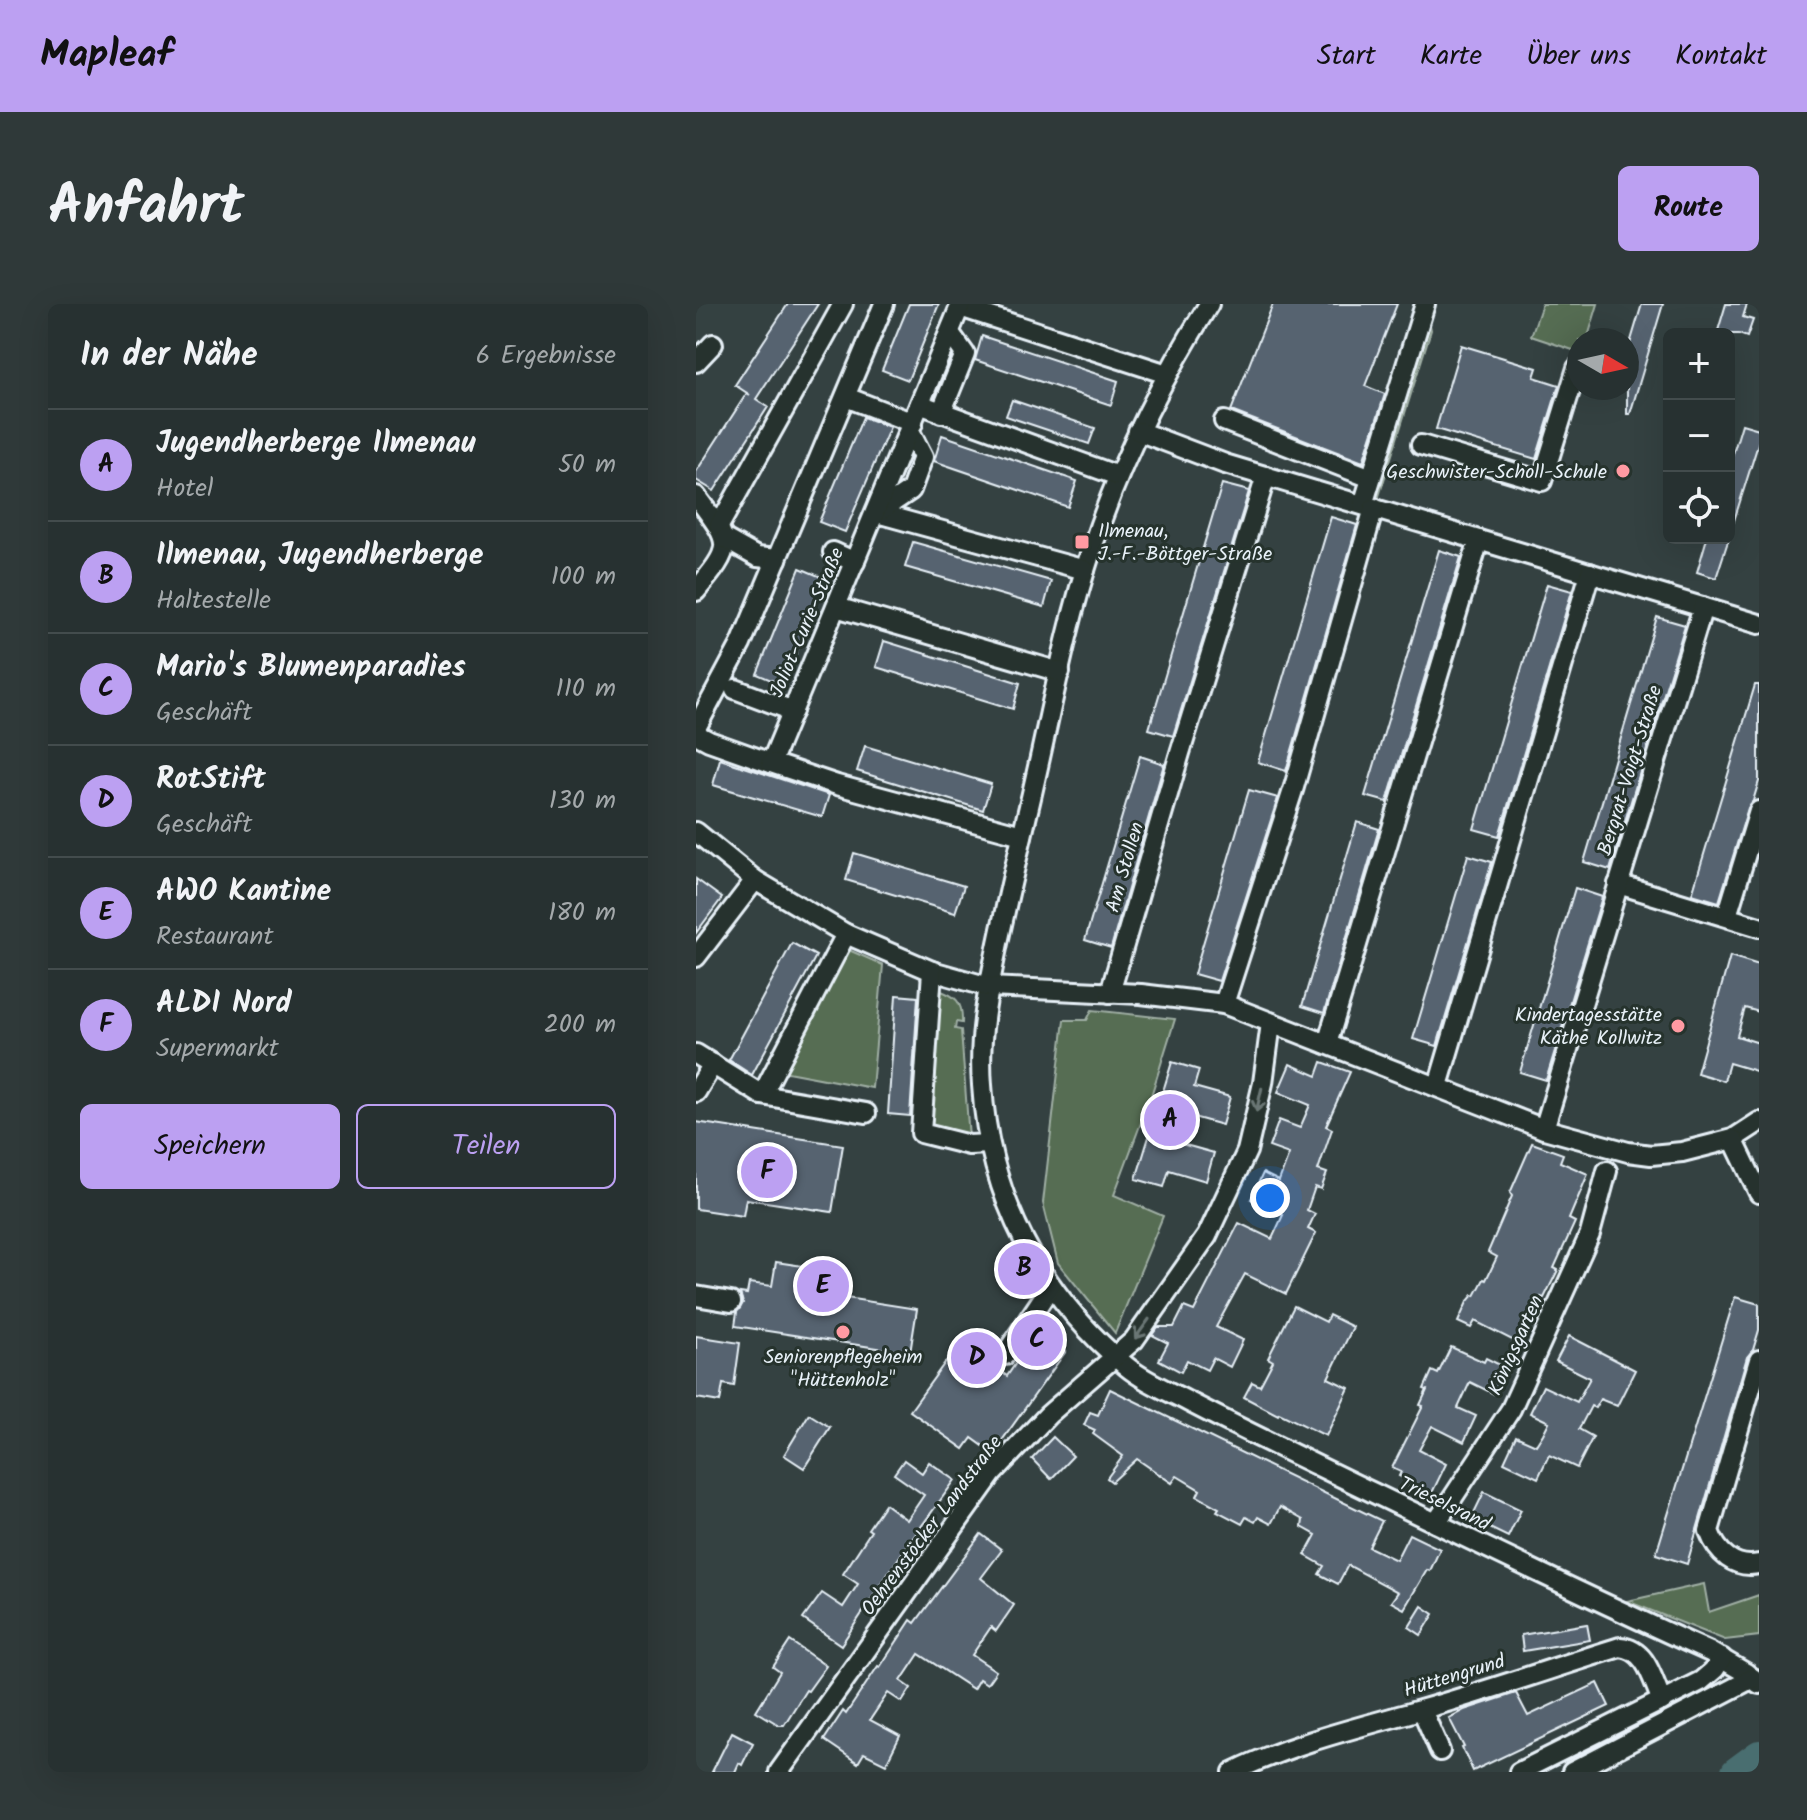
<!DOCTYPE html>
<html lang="de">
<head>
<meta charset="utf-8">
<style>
  :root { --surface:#273131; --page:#2f3939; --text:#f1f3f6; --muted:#a4a9ab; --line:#434c4d; --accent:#bca0f2 }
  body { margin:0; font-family:Kalam,sans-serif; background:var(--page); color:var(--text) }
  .controls { position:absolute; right:24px; top:24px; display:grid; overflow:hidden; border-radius:12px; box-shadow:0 8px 32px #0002 }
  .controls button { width:72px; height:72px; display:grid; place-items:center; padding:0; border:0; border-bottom:2px solid var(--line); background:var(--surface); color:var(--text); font:40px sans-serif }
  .compass { position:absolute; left:871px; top:24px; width:72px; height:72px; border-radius:50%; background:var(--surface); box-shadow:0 8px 32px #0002; rotate:99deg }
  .you { position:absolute; left:574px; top:894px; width:28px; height:28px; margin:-20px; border:6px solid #fff; border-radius:50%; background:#1a73e8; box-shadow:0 0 0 12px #1a73e833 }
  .badge { display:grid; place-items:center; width:52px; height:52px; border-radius:50%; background:var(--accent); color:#111; font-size:26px; font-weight:700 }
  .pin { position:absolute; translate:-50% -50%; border:4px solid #fff; box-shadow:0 2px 8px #0006 }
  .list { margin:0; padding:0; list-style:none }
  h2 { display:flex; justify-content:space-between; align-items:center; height:104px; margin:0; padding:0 32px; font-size:34px }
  h2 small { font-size:26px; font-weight:400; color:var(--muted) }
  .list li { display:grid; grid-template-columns:52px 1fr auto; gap:24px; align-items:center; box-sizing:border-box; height:112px; padding:0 32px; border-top:2px solid var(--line) }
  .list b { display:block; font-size:30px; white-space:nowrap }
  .list p { margin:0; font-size:26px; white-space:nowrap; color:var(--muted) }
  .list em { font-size:26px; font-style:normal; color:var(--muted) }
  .actions { display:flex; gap:16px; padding:24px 32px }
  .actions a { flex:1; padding:18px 0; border:2px solid var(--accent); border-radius:12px; text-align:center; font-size:28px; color:var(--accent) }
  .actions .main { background:var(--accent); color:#111 }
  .icon { flex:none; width:44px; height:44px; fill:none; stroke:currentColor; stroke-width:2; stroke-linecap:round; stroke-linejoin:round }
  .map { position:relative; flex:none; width:1063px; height:1468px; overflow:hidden; border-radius:12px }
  header { display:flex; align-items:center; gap:48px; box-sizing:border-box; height:112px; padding:0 40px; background:var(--accent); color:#111 }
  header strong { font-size:38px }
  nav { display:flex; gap:44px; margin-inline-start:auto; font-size:28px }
  .intro { display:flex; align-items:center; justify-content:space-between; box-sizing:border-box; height:192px; padding:0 48px }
  h1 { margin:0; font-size:56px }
  .button { padding:20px 36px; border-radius:12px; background:var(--accent); color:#111; font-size:28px; font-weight:700 }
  main { display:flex; gap:48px; padding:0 48px }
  aside { flex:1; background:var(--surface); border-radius:12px; box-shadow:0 8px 32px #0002 }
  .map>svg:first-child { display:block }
  .green { fill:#576d52; stroke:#a0afa5; stroke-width:2 }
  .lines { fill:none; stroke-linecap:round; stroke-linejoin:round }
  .river { stroke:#4a6e70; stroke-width:30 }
  .building { fill:#566370; stroke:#e8f1f8; stroke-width:2 }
  .minor-casing { stroke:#e8f1f8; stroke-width:24 }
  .minor { stroke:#26332d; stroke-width:18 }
  .oneway { stroke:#6a7674 }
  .poi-dot { fill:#ff9aa2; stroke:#26332d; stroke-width:3 }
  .labels { text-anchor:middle; stroke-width:6; stroke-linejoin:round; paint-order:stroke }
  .poi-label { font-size:20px; fill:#e8f1f8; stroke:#26332d; text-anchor:end }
  .street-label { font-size:20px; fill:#e8f1f8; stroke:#26332d }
</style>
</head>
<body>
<header>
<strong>Mapleaf</strong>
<nav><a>Start</a><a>Karte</a><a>Über uns</a><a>Kontakt</a></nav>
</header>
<div class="intro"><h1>Anfahrt</h1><a class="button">Route</a></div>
<main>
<aside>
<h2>In der Nähe<small>6 Ergebnisse</small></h2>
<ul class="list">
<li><span class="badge">A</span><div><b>Jugendherberge Ilmenau</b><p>Hotel</p></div><em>50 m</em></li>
<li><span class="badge">B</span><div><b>Ilmenau, Jugendherberge</b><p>Haltestelle</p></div><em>100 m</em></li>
<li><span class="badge">C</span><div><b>Mario's Blumenparadies</b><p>Geschäft</p></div><em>110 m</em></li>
<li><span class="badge">D</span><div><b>RotStift</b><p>Geschäft</p></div><em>130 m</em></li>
<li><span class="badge">E</span><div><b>AWO Kantine</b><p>Restaurant</p></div><em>180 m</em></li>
<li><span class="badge">F</span><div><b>ALDI Nord</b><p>Supermarkt</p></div><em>200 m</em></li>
</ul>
<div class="actions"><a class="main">Speichern</a><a>Teilen</a></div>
</aside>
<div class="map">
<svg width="1063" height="1468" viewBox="0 0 1063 1468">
  <rect width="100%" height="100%" fill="#344141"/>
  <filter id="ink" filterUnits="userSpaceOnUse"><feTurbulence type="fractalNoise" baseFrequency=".0125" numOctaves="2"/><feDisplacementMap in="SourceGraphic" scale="16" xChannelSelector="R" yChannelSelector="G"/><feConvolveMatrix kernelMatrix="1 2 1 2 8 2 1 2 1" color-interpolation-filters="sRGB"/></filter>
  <g filter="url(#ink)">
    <g class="green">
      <polygon points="846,0 902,0 891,36 883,36 883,48 835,32"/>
      <polygon points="731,6 735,26 683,192 679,190"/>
      <polygon points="146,643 187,661 176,784 81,766"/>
      <path d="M240,685c20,7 27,12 26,34l-6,-1 -1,7 6,1 8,109 -41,-12z"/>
      <polygon points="396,706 479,715 455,792 418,891 467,912 419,1029 362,959 347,899 368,716 391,716"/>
      <polygon points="1008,1280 1013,1308 1063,1291 1063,1332 1029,1336 931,1297"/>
    </g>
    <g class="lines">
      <polyline class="river" points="1040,1468 1063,1451"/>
    </g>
    <g class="building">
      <polygon points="92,0 122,0 60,95 72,103 18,187 0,176 0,168 51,89 54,91 39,81"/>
      <polygon points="213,0 243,0 212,76 186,66"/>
      <polygon points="577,0 701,0 669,82 689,90 667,158 535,107"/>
      <polygon points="946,0 967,0 934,110 931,110 931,50"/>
      <polygon points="1030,0 1051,0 1047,13 1057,16 1051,33 1043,30 1021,30"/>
      <polygon points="286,32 422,77 415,101 279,56"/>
      <polygon points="765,41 841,64 838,73 863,81 840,155 740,125"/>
      <polygon points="316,96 399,124 393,140 310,112"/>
      <polygon points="167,113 194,123 149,228 123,218"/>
      <polygon points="1046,120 1063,125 1063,137 1036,223 1033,223 1033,163"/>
      <polygon points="246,131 381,177 372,203 238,157"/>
      <polygon points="526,180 553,187 477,432 453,425"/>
      <polygon points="635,213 661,221 590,467 562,458"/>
      <polygon points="1011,234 1033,234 1020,274 1001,268"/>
      <polygon points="217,238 355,277 348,303 209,263"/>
      <polygon points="743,246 765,253 691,498 669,492"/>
      <polygon points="104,264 130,275 87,381 61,370"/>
      <polygon points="851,280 876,287 803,532 778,525"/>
      <polygon points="961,313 989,321 914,566 888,558"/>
      <polygon points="188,337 324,379 317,405 180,363"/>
      <polygon points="1059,381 1063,381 1063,477 1057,497 1052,504 1023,598 996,590"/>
      <polygon points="169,442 295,480 287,506 161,467"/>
      <polygon points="444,452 468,460 415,644 389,636"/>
      <polygon points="24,455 133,491 126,513 17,481"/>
      <polygon points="553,486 582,494 523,677 498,670"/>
      <polygon points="661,518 683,525 628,709 606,702"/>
      <polygon points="158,549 268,582 259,609 150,576"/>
      <polygon points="772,551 796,558 741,742 717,735"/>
      <polygon points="0,575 26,594 0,629"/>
      <polygon points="879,584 906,593 850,776 824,768"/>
      <polygon points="96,639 120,652 56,771 33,756"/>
      <polygon points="1034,652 1063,661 1063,708 1049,704 1041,732 1063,739 1063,768 1033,759 1028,777 1001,769"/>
      <polygon points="200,691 222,693 214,812 192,810"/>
      <polygon points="476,758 503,766 498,783 534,793 526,821 490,811 482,839 518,849 510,877 473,866 468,883 440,875"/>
      <polygon points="626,758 654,768 630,822 636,825 622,866 631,869 625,885 619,883 611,906 619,910 612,925 620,929 590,990 549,970 520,1023 547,1036 534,1063 517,1054 511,1066 491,1056 485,1068 463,1056 472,1039 456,1031 462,1023 478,1023 488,1003 498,1007 543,919 576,935 587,911 555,895 567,869 583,877 593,850 573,843 583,816 604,824 614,801 582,788 594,760 621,772"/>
      <polygon points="0,818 147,841 136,908 50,895 47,912 0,905"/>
      <polygon points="836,839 867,850 864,858 892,870 873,915 879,918 858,964 862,966 848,994 845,993 822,1039 779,1017 775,1024 762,1018 771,998 777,991 779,992 788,975 790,976 801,953 792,948 816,892 814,889"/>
      <polygon points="80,958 141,967 137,992 221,1005 214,1049 39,1022 41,1008 47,999 44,989 51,990 53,979 76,982"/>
      <polygon points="1039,993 1063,1000 1063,1026 1057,1046 1051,1053 991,1260 960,1250"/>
      <polygon points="598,1002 630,1018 633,1011 657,1023 632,1074 653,1084 630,1132 583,1109 582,1111 548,1093 556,1078 564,1082 577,1057 572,1054"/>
      <polygon points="342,1027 370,1047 297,1149 276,1134 268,1145 214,1107 264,1038 311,1072"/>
      <polygon points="0,1032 44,1039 38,1082 27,1080 24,1098 0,1094"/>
      <polygon points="873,1032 939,1066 921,1102 904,1095 899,1104 895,1102 883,1125 897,1133 881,1164 853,1151 842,1174 808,1158 820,1132 840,1141 847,1130 853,1118 834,1109 847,1082 881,1098 894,1074 860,1057"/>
      <polygon points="755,1043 788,1058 790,1054 810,1064 798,1090 774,1078 762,1104 780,1112 768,1138 736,1122 723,1146 750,1160 734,1193 713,1183 716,1178 703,1172 705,1168 696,1164 727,1102 724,1101 731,1086 728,1085 736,1067 742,1070"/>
      <polygon points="414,1085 686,1217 673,1243 700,1256 713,1230 744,1245 734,1267 731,1266 708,1305 695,1298 702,1288 652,1261 642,1280 623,1270 628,1262 609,1251 620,1231 606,1223 607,1216 584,1203 575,1220 562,1213 559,1218 550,1213 546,1220 521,1207 523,1204 501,1192 504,1186 481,1172 476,1179 441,1155 416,1178 411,1174 427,1152 397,1130 399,1126 388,1121 394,1108 402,1111"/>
      <polygon points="113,1110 134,1123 108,1164 88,1151"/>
      <polygon points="357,1133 377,1152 355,1175 336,1155"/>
      <polygon points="208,1156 226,1169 233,1158 259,1176 206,1249 145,1341 107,1315 126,1289 147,1303 162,1280 147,1270 175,1227 172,1225 189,1200 211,1216 228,1191 198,1170"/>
      <polygon points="788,1188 825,1206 812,1233 775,1215"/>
      <polygon points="285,1230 306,1246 285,1274 318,1301 300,1327 295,1323 276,1351 300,1367 291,1380 283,1375 277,1385 223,1350 205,1377 215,1384 206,1398 192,1389 174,1416 204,1432 190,1460 168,1449 162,1459 128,1436 147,1407 150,1410 182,1362 184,1363 215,1316 219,1319"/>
      <polygon points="726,1302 738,1310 725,1331 713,1323"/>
      <polygon points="891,1320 894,1336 827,1347 825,1331"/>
      <polygon points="94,1337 130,1362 112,1387 110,1386 88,1421 83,1421 60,1407 84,1368 77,1363"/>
      <polygon points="902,1379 913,1402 777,1467 766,1444 768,1443 753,1414 768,1406 820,1389 832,1412"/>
      <polygon points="36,1428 57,1439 46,1461 43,1459 39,1468 16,1468"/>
    </g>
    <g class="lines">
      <g class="minor-casing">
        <g id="minor">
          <path d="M513,0c-48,77 -89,157 -117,244 -27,82 -42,169 -62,254 -11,47 -22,94 -32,141 -10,48 -20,93 -16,142 7,113 58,209 144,281 18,15 42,25 63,36 42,22 86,43 129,64 130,63 260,127 392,186l36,21 13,11"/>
          <polyline points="264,3 471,70"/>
          <polyline points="0,58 17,40"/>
          <polyline points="150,93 217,119"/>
          <polyline points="226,101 422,172"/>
          <polyline points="245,109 269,50 254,29"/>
          <polyline points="528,117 675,174"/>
          <polyline points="442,127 529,160 1063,320"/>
          <polyline points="725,141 846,177 881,64"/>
          <path d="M0,192c36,49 39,48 0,95"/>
          <polyline points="667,201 729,0"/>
          <polyline points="181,209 389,266"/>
          <polyline points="181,209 215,186 227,153 213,126"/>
          <polyline points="23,222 147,0"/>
          <polyline points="29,235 61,253 81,255"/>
          <polyline points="137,248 159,258"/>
          <polyline points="140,303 364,368"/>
          <polyline points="39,385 97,407"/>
          <polyline points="0,424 45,340 188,0"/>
          <polyline points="0,430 13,437 75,459 265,0"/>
          <polyline points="75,459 141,481 326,531"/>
          <polyline points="0,528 59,576 150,630 236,667 293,683 445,690 528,700 848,825 932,848 955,851 986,848 1037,835 1063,818"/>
          <polyline points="922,580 1063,623"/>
          <polyline points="1031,612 1063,507"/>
          <polyline points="0,653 59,576"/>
          <polyline points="236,667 225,829 273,841 293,840"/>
          <polyline points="414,689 484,449 570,172"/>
          <polyline points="528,700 598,483 678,204"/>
          <polyline points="631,740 783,236"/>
          <polyline points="0,750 66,791 170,809"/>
          <polyline points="742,782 894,269"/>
          <polyline points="0,788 17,760"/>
          <polyline points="66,791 150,630"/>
          <polyline points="848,825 1007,303"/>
          <polyline points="1037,835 1063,889"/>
          <polyline points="0,992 35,998"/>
          <polyline points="309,1051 355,982"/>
          <path d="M1063,1056l-50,171c8,22 25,38 50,33"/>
          <polyline points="740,1219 815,1105 894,930 911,867"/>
          <polyline points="726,1406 744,1447"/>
          <polyline points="83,1468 296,1170 352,1111 438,1036 511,932 551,847 567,779 575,719"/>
          <path d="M537,1468c60,-29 123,-44 187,-62 67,-19 133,-42 200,-63 27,2 32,32 42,54"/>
          <polyline points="823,1468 1005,1377 1019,1365 1026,1354"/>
          <polyline points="876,1468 1057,1374"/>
        </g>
      </g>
      <use href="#minor" class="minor"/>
    </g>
    <defs><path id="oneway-shaft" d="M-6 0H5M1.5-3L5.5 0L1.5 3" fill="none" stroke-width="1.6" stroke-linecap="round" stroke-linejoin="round" transform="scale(2)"/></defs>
    <g class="oneway">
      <use href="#oneway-shaft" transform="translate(563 796) rotate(103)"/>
      <use href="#oneway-shaft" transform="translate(446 1025) rotate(126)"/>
    </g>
  </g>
  <g class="poi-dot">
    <circle cx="927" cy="167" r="8"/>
    <rect x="378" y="230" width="16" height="16" rx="4"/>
    <circle cx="982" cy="722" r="8"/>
    <circle cx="147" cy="1028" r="8"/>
  </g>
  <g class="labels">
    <g class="poi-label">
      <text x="911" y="174">Geschwister-Scholl-Schule</text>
      <text x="402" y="233" text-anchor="start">Ilmenau,<tspan x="402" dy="23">J.-F.-Böttger-Straße</tspan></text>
      <text x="966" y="717">Kindertagesstätte<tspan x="966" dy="23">Käthe Kollwitz</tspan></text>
      <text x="147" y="1059" text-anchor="middle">Seniorenpflegeheim<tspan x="147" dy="23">"Hüttenholz"</tspan></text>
    </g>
    <g class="street-label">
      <text transform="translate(110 318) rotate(-67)" y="7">Joliot-Curie-Straße</text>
      <text transform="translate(933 466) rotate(-73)" y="7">Bergrat-Voigt-Straße</text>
      <text transform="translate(428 563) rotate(-74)" y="7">Am Stollen</text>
      <text transform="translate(819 1041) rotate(-66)" y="7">Königsgarten</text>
      <text transform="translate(749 1199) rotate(26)" y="7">Trieselsrand</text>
      <text transform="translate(235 1221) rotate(-53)" y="7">Oehrenstöcker Landstraße</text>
      <text transform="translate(758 1371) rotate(-17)" y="7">Hüttengrund</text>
    </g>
  </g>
</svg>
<div class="controls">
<button>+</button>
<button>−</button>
<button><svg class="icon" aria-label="locate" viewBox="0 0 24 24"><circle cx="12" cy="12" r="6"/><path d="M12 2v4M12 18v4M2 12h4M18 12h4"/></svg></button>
</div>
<svg class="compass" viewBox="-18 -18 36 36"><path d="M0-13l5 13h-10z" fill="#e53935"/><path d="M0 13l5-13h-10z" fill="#a4a9ab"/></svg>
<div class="you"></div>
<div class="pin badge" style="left:474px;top:816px">A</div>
<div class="pin badge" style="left:328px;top:965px">B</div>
<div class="pin badge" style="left:341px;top:1036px">C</div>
<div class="pin badge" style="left:281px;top:1054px">D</div>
<div class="pin badge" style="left:127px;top:982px">E</div>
<div class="pin badge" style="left:71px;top:868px">F</div>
</div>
</main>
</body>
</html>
